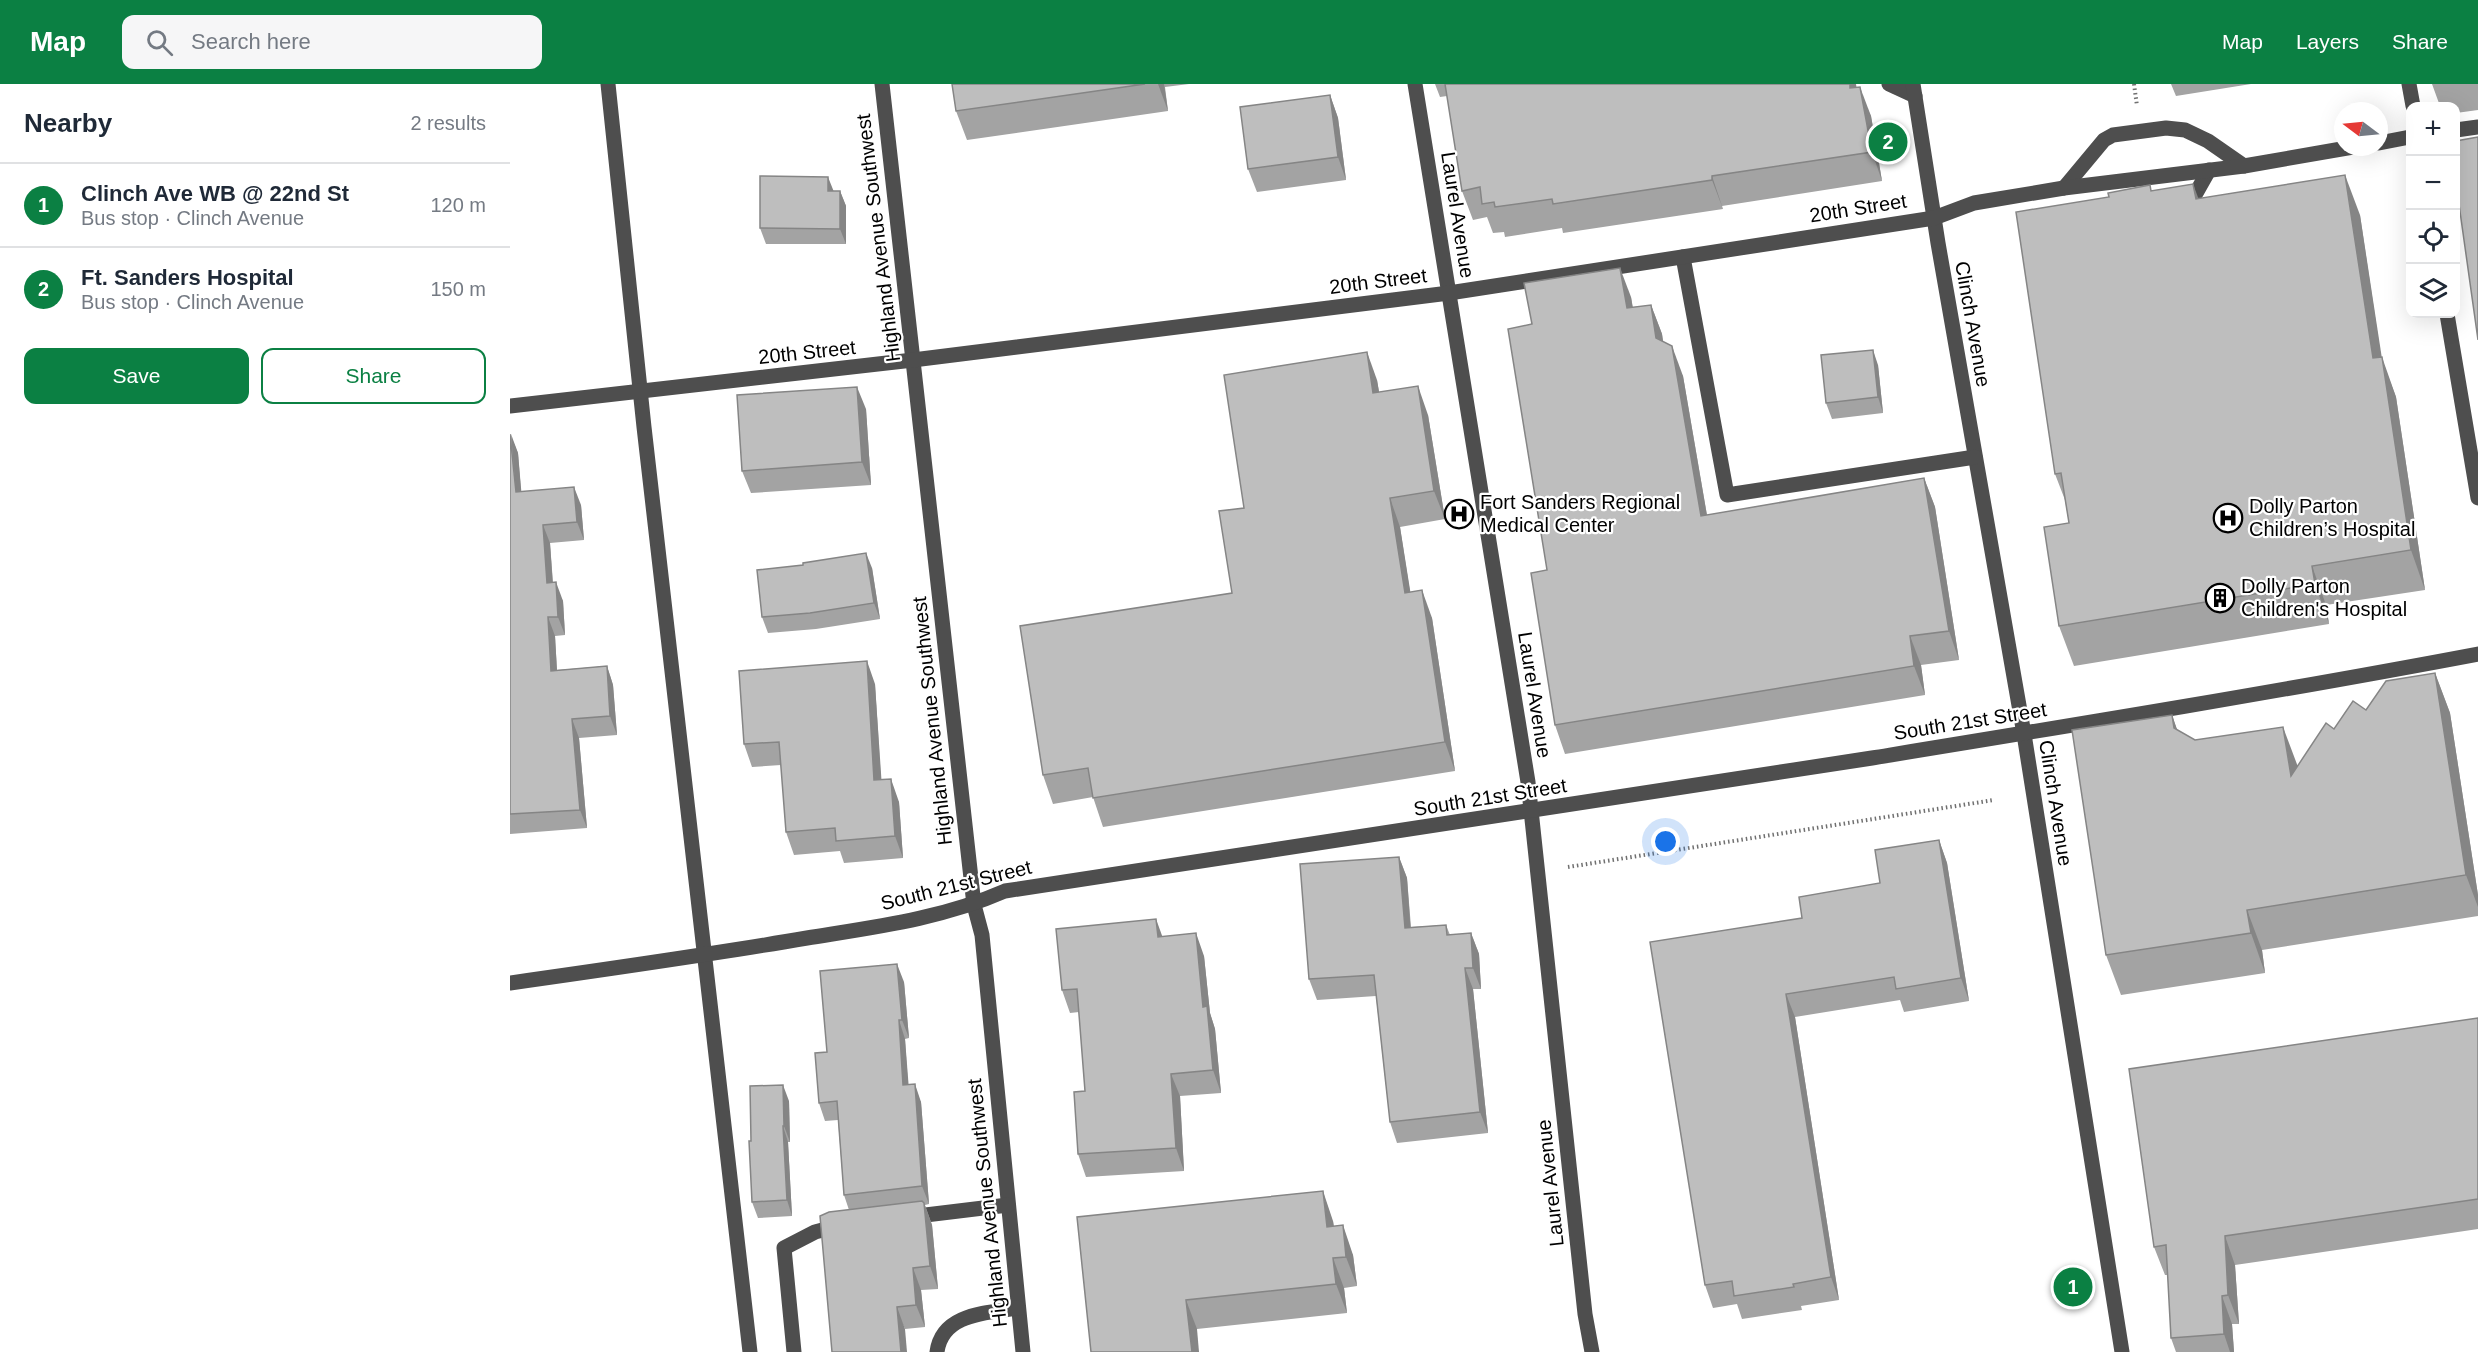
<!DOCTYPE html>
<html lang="en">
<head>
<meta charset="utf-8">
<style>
  :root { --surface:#fff; --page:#f6f6f7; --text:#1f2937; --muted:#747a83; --line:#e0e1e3; --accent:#0b8043 }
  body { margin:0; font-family:Helvetica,sans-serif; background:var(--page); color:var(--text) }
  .controls { position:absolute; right:18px; top:18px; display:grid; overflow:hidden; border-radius:12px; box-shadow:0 6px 24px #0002 }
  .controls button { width:54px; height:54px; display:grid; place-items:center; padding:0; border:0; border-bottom:2px solid var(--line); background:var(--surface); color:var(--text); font:30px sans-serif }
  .compass { position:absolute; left:1824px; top:18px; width:54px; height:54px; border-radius:50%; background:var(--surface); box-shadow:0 6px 24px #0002; rotate:286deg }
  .you { position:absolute; left:1156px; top:758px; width:21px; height:21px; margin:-15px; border:4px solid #fff; border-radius:50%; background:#1a73e8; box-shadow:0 0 0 9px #1a73e833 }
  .badge { display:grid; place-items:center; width:39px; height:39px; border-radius:50%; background:var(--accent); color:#fff; font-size:20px; font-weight:700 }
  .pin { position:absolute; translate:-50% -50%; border:3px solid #fff; box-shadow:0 2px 6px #0006 }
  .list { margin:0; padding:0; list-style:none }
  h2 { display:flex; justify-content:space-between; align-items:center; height:78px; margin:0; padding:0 24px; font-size:26px }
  h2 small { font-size:20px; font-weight:400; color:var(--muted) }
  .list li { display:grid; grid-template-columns:39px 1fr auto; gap:18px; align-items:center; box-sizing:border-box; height:84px; padding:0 24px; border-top:2px solid var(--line) }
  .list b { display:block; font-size:22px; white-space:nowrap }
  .list p { margin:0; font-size:20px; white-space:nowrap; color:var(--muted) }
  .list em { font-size:20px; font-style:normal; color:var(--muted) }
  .actions { display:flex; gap:12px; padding:18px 24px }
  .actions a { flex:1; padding:14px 0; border:2px solid var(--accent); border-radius:12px; text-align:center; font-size:21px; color:var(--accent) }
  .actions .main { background:var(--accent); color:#fff }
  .icon { flex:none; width:33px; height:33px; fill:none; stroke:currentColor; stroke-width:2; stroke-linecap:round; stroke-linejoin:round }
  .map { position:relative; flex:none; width:1968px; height:1268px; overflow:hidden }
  header { display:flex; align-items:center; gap:36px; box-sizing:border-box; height:84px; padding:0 30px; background:var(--accent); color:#fff }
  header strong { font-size:28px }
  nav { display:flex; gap:33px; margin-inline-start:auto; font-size:21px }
  .search { width:420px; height:54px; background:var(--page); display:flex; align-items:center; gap:15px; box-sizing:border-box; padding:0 21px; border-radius:12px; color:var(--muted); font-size:22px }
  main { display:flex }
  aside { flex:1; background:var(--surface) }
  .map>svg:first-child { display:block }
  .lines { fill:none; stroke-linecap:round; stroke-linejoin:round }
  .path { stroke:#707070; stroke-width:4; stroke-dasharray:1.5 3; stroke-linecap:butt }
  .minor { stroke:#4e4e4e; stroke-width:15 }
  .wall { fill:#a3a3a3 }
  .shaded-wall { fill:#858585 }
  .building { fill:#bebebe; stroke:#858585; stroke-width:1.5 }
  .labels { text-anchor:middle; stroke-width:4.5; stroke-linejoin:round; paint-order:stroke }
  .street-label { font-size:20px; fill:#000; stroke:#fff }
  .poi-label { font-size:20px; fill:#000; stroke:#fff; text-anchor:start }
</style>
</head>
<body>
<header>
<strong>Map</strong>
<div class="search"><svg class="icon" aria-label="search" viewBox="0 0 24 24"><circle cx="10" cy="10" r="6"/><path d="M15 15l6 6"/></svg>Search here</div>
<nav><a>Map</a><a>Layers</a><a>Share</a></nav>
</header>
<main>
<aside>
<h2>Nearby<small>2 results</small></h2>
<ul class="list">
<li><span class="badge">1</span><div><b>Clinch Ave WB @ 22nd St</b><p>Bus stop · Clinch Avenue</p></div><em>120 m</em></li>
<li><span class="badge">2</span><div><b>Ft. Sanders Hospital</b><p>Bus stop · Clinch Avenue</p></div><em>150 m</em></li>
</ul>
<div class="actions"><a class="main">Save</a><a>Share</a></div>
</aside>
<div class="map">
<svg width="1968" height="1268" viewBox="0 0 1968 1268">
  <rect width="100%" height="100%" fill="#fff"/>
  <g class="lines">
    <g class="path">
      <polyline points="1624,0 1627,22"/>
      <polyline points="1058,783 1484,716"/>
    </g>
    <g class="minor">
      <polyline points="98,0 134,343 240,1268"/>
      <polyline points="372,0 464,821 472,851 513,1268"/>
      <polyline points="905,0 1018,698 1075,1230 1082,1268"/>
      <polyline points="1379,0 1405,12"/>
      <polyline points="1403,0 1428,159 1514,650 1612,1268"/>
      <polyline points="1899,0 1903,22"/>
      <polyline points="1946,46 1968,43"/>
      <polyline points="1869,59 1900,53"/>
      <polyline points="1554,104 1594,56 1603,51 1656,44 1675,46 1698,57 1734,82"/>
      <polyline points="1677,125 1699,86"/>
      <polyline points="1173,173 1217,411 1465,373"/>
      <polyline points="1937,230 1968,414"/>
      <polyline points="0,322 403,276 939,209 1424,134 1464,119 1554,104 1734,82 1843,63"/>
      <path d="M0,899c99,-14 198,-28 297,-45 68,-11 134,-19 198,-47 289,-42 578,-87 867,-133 202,-33 405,-66 606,-104"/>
      <polyline points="399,1133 498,1121"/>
      <polyline points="284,1268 274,1164 305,1148 331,1141"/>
      <path d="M427,1268c5,-39 50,-39 81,-44"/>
    </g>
  </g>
  <g class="wall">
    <polygon points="442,0 679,0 655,3 658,27 457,56 446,27"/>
    <polygon points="925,0 1346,0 1346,3 1361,32 1372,97 1212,122 1213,125 1053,149 1052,144 995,153 994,148 983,149 977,133 963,136 952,107 937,12 930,13"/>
    <polygon points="1661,0 1741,0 1666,12"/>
    <polygon points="1922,0 1968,0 1968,26 1946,29 1946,22 1930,22"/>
    <polygon points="820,11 828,34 836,96 747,108 738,85"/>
    <polygon points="323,107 330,107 336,122 336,160 256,160 250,144"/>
    <polygon points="1642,107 1689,114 1850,131 1871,273 1886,313 1915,506 1816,521 1819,540 1564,582 1549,542 1559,439 1555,416 1545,390 1599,113"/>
    <polygon points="1121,213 1123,224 1141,221 1152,250 1153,258 1173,292 1197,431 1414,394 1425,423 1449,576 1411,581 1415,611 1055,670 1045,641 1037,486 1022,240"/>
    <polygon points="1368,281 1373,329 1322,335 1316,319"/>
    <polygon points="867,296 869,308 918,331 935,435 890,443 900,508 922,534 945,687 593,743 583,713 543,720 533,691 722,509 734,424"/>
    <polygon points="356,325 361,401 241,409 232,387"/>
    <polygon points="0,350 8,369 11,407 71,421 74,456 40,459 43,499 53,517 55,551 45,552 47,586 97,582 103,601 107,651 69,654 77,744 0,750"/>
    <polygon points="293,481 362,484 370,535 306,545 258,549 252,533"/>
    <polygon points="1925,589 1940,629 1968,811 1968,832 1752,866 1755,889 1611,911 1596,871 1662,631 1667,646 1685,656 1787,682 1824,645 1856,626"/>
    <polygon points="365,600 371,696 389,718 393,774 334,779 330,767 284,771 276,748 271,681 242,683 234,660"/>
    <polygon points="1429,756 1437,779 1459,917 1394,928 1390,916 1285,933 1329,1216 1291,1222 1292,1226 1232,1235 1227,1220 1203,1224 1195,1201 1292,834 1370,799"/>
    <polygon points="889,773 897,794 901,843 936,841 940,851 961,849 969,870 971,905 963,905 978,1049 887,1059 880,1038 866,912 807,916 799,895"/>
    <polygon points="652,853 694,872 700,929 705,945 711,1009 670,1012 674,1087 576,1093 568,1070 575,1007 569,928 560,929 552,906"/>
    <polygon points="394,898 399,954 395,955 398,1001 411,1018 419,1120 415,1121 422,1141 428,1205 411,1206 415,1243 395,1245 339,1126 334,1111 328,1036 315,1037 309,1019"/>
    <polygon points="1968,934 1968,1145 1725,1181 1729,1240 1722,1240 1724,1268 1666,1268 1661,1254 1658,1191 1655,1191 1644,1163"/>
    <polygon points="279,1017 280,1058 278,1058 282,1132 248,1134 242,1118 241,1057"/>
    <polygon points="823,1137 824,1142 843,1171 847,1202 834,1204 837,1229 687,1245 581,1268"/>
  </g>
  <g class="shaded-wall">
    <polygon points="648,0 654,0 658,27"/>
    <polygon points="1340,0 1346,0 1351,33 1340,4"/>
    <polygon points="1350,3 1361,32 1372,97 1362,68"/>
    <polygon points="820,11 828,34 836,96 828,73"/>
    <polygon points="1835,91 1850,131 1878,314 1863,274"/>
    <polygon points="1202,92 1213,125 1202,96"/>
    <polygon points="318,93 324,108 318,107"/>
    <polygon points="1683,100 1698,140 1686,115"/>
    <polygon points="330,107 336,122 336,160 330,145"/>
    <polygon points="1110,184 1121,213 1127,253 1117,224"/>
    <polygon points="1141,221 1152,250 1157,284 1146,254"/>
    <polygon points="1162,262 1173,292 1202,461 1191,432"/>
    <polygon points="1363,266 1368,281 1373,329 1368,313"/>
    <polygon points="857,268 867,296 874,337 863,309"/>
    <polygon points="1872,273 1886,313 1915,506 1901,466"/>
    <polygon points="908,302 918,331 935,435 924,407"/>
    <polygon points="347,303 356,325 361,401 352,378"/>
    <polygon points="1,350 8,369 13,427 6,408"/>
    <polygon points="1414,394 1425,423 1449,576 1439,547"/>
    <polygon points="64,403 71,421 74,456 67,438"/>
    <polygon points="880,414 890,443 905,537 895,509"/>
    <polygon points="33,441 40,459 44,518 37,499"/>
    <polygon points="356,469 362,484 370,535 364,519"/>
    <polygon points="1802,482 1816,521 1819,540 1805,500"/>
    <polygon points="46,498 53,517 55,551 48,533"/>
    <polygon points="912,506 922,534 945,687 935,658"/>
    <polygon points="38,533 45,552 48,605 41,587"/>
    <polygon points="1400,552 1411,581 1415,611 1404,582"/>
    <polygon points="357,577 365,600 373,719 364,696"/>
    <polygon points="97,582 103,601 107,651 100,632"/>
    <polygon points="1925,589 1940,629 1968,811 1968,823 1956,791"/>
    <polygon points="1662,631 1676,671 1664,644"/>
    <polygon points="62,635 69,654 77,744 70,726"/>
    <polygon points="1773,643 1788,683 1781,692"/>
    <polygon points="381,695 389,718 393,774 385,752"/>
    <polygon points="1429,756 1437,779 1459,917 1451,894"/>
    <polygon points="889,773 897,794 902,865 895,844"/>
    <polygon points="1737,826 1752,866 1755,889 1741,849"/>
    <polygon points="646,835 654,857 648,853"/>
    <polygon points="686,849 694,872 700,929 705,945 711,1009 703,986 693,923"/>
    <polygon points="961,849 969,870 971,905 963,884"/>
    <polygon points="387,880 394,898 399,954 392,936"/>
    <polygon points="955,884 963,905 978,1049 970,1028"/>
    <polygon points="1276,910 1285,933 1329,1216 1321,1193"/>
    <polygon points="389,936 395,955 400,1019 393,1001"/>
    <polygon points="661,990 670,1012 674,1087 666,1064"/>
    <polygon points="405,1000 411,1018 419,1120 412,1102"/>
    <polygon points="273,1001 279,1017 280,1058 274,1042"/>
    <polygon points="273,1042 278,1058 282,1132 277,1116"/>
    <polygon points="813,1107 823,1137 827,1172 817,1143"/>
    <polygon points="414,1119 422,1141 428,1205 420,1182"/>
    <polygon points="833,1141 843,1171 847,1202 836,1173"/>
    <polygon points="1715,1152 1725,1181 1729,1240 1718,1211"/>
    <polygon points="823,1174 834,1204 837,1229 826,1200"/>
    <polygon points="403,1184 411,1206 415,1243 406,1221"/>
    <polygon points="1712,1212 1722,1240 1724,1268 1720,1268 1714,1250"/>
    <polygon points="676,1216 687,1245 689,1268 682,1268"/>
    <polygon points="387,1223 395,1245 397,1268 391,1268"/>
  </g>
  <g class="building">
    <polygon points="442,0 635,0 446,27"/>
    <polygon points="935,0 1340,0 1340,4 1350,3 1362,68 1202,92 1202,96 1043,120 1042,115 985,123 984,118 972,120 970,103 952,107"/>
    <polygon points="820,11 828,73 738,85 730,23"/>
    <polygon points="1968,53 1968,256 1946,99 1946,57"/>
    <polygon points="1835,91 1863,274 1872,273 1901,466 1802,482 1805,500 1549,542 1534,443 1559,439 1551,389 1545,390 1506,128 1599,113 1598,109 1640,101 1641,107 1683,100 1686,115"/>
    <polygon points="250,92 318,93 318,107 330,107 330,145 250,144"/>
    <polygon points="1110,184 1117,224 1141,221 1146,254 1162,262 1191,432 1414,394 1439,547 1400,552 1404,582 1045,641 1021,489 1037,486 998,245 1022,240 1014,199"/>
    <polygon points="1363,266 1368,313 1316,319 1311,271"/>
    <polygon points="857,268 863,309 908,302 924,407 880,414 895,509 912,506 935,658 583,714 578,684 533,691 510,542 722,509 709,427 734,424 714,291"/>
    <polygon points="347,303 352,378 232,387 227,311"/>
    <polygon points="0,350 6,408 64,403 67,438 33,441 37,499 46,498 48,533 38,533 41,587 97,582 100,632 62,635 70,726 0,730"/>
    <polygon points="356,469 364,519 300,529 252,533 247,486 293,481 293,479"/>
    <polygon points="357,577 364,696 381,695 385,752 326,757 325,744 276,748 269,658 234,660 229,587"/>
    <polygon points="1925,589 1956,791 1737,826 1741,849 1596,871 1562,646 1662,631 1664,644 1685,656 1773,643 1781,692 1816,639 1824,645 1843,617 1856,626 1876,597"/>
    <polygon points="1429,756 1451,894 1386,905 1384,893 1276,910 1321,1193 1283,1200 1284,1203 1224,1212 1222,1197 1195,1201 1140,858 1292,834 1289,813 1370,799 1365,766"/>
    <polygon points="889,773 895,844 936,841 937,851 961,849 963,884 955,884 970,1028 880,1038 864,891 799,895 790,780"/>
    <polygon points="646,835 648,853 686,849 693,923 697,922 703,986 661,990 666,1064 568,1070 564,1008 575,1007 567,905 552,906 546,845"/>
    <polygon points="387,880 392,936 389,936 393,1001 405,1000 412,1102 334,1111 327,1017 309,1019 305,969 317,968 310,887"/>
    <polygon points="1968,934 1968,1115 1715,1152 1718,1211 1712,1212 1714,1250 1661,1254 1656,1161 1644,1163 1619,985"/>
    <polygon points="273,1001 274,1042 273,1042 277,1116 242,1118 239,1057 241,1057 240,1002"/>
    <polygon points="813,1107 817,1143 833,1141 836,1173 823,1174 826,1200 676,1216 682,1268 581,1268 567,1133"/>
    <polygon points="412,1117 414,1119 420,1182 403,1184 406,1221 387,1223 391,1268 322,1268 310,1132 319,1128"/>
  </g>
  <defs>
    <g id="hospital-ring" transform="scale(1.5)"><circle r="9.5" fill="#fff" stroke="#000" stroke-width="1.5"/><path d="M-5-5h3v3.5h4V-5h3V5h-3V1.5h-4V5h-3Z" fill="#000"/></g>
    <g id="building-ring" transform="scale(1.5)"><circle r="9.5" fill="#fff" stroke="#000" stroke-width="1.5"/><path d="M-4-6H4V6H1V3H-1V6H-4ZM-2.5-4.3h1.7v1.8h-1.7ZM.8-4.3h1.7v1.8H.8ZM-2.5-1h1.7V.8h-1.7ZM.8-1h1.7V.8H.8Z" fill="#000"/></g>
  </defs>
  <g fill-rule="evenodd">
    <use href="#hospital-ring" x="949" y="430"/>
    <use href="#hospital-ring" x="1718" y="434"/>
    <use href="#building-ring" x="1710" y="514"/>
  </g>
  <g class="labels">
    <g class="street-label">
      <text transform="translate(1348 124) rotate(-9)" y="7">20th Street</text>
      <text transform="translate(948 131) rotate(81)" y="7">Laurel Avenue</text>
      <text transform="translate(368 154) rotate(-97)" y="7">Highland Avenue Southwest</text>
      <text transform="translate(868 197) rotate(-7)" y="7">20th Street</text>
      <text transform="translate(1463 240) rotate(80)" y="7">Clinch Avenue</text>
      <text transform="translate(297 268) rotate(-6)" y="7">20th Street</text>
      <text transform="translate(1025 611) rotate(81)" y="7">Laurel Avenue</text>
      <text transform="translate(422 637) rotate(-96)" y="7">Highland Avenue Southwest</text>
      <text transform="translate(1460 637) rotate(-9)" y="7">South 21st Street</text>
      <text transform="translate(980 713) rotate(-9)" y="7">South 21st Street</text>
      <text transform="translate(1546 719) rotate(81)" y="7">Clinch Avenue</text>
      <text transform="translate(446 801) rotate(-14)" y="7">South 21st Street</text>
      <text transform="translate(1040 1099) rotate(-96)" y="7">Laurel Avenue</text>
      <text transform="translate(477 1119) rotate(-96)" y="7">Highland Avenue Southwest</text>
    </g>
    <g class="poi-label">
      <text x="970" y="425">Fort Sanders Regional<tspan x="970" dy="23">Medical Center</tspan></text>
      <text x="1739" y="429">Dolly Parton<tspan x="1739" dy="23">Children’s Hospital</tspan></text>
      <text x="1731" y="509">Dolly Parton<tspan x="1731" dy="23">Children's Hospital</tspan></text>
    </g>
  </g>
</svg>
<div class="controls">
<button>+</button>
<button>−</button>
<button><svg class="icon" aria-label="locate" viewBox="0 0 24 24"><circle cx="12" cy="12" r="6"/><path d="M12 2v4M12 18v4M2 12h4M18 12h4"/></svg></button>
<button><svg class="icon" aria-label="layers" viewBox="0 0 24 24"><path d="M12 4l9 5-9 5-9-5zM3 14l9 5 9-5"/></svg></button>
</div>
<svg class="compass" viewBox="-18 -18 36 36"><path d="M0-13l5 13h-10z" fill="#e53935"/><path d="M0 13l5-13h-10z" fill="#747a83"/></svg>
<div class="you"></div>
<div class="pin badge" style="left:1563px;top:1203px">1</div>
<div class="pin badge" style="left:1378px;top:58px">2</div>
</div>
</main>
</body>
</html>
